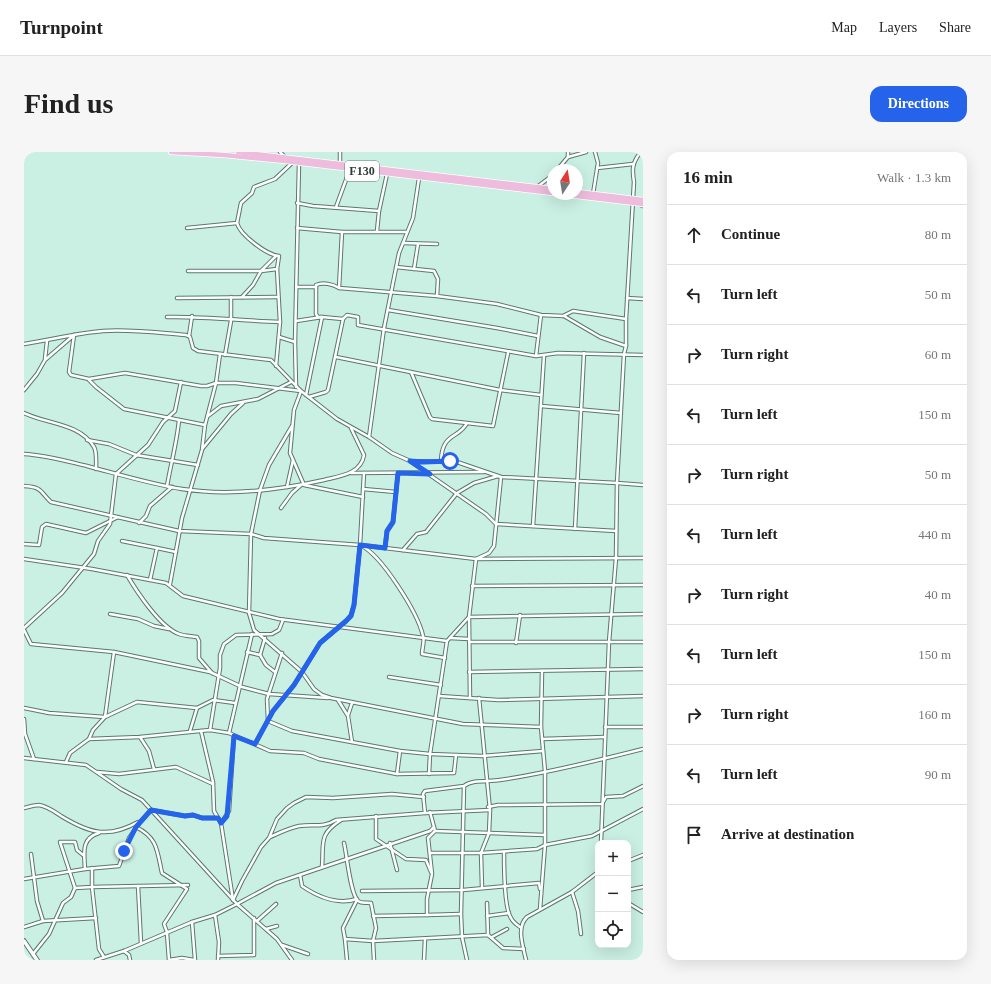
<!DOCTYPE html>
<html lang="en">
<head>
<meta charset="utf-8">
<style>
  :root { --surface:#fff; --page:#f6f6f6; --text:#222; --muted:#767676; --line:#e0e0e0; --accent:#2563eb }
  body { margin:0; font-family:"Times New Roman",serif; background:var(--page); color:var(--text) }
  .controls { position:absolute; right:12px; bottom:12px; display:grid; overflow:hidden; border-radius:8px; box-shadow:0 4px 16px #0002 }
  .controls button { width:36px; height:36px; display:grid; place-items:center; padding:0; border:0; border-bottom:1px solid var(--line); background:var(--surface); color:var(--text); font:20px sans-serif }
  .compass { position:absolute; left:523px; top:12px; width:36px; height:36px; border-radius:50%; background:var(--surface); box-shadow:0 4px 16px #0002; rotate:12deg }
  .stop { position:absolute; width:12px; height:12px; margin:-9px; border:3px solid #2563eb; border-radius:50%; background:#fff }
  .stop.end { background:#2563eb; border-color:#fff; box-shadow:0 1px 4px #0008 }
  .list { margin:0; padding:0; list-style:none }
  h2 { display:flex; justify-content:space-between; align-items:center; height:52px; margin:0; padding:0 16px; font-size:17px }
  h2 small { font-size:13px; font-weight:400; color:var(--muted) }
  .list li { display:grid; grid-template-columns:26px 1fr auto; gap:12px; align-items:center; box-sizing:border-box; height:60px; padding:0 16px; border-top:1px solid var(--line) }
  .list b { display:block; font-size:15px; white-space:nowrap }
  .list em { font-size:13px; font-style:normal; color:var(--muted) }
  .icon { flex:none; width:22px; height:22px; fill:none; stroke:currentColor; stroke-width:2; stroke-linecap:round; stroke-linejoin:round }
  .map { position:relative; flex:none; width:619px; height:808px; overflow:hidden; border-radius:12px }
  header { display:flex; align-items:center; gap:24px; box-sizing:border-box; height:56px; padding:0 20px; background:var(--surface); border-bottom:1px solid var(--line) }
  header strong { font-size:19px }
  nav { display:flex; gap:22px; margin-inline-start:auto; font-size:14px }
  .intro { display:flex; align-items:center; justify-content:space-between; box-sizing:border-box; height:96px; padding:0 24px }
  h1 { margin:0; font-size:28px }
  .button { padding:10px 18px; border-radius:12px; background:var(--accent); color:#fff; font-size:14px; font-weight:700 }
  main { display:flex; gap:24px; padding:0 24px }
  aside { flex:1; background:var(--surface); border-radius:12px; box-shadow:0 4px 16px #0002 }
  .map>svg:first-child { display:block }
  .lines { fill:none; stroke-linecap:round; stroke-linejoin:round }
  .stream { stroke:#77aa9b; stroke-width:1 }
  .minor-casing { stroke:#58796f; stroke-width:4.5 }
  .tertiary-casing { stroke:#58796f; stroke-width:5.5 }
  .primary-casing { stroke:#fff; stroke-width:6 }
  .minor { stroke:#fff; stroke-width:2.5 }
  .tertiary { stroke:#fff; stroke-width:3.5 }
  .primary { stroke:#eebcdc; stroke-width:4.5 }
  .route { stroke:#2563eb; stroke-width:5 }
  .labels { text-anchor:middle; stroke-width:3.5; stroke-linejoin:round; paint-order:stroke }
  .shield { fill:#fff; stroke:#6d7774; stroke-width:1 }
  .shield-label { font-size:12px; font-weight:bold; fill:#2e3d38 }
</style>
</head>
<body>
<header>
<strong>Turnpoint</strong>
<nav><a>Map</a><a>Layers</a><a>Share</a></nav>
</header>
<div class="intro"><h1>Find us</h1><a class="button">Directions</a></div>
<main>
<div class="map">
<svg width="619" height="808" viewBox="0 0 619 808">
  <rect width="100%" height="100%" fill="#caefe3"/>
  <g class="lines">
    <polyline class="stream" points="616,55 619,56"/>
    <g class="minor-casing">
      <g id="minor">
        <polyline points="256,0 260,4"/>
        <path d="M616,1c-8,10 -8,17 -6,29l-8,137v27l-2,8 -7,129 26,2"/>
        <polyline points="544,5 544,0"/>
        <polyline points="316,11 316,0"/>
        <polyline points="573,16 609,12"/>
        <polyline points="533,18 544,5 562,0"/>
        <polyline points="395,26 389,66 375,101 360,176 345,285 368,301 386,309 433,310 477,325 593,331 592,406 585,490 445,490"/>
        <polyline points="513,35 529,23"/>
        <polyline points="569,42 574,11 571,0"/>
        <polyline points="273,51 289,54 355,59"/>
        <polyline points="312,55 326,17"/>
        <polyline points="163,76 213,71"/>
        <polyline points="273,76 318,80 383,80"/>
        <polyline points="353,79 355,59 363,22"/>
        <polyline points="379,91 413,92"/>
        <polyline points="372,115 410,119 414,127 413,144 473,152 517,163 539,164 549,159 602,167"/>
        <polyline points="390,117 394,92"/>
        <polyline points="164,119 237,119 253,117"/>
        <path d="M272,135h20v-2c7,-3 17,-1 23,3l98,8"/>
        <polyline points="315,136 318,80"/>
        <polyline points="218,145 229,133 237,119 252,104"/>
        <polyline points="153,146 254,145"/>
        <polyline points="603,146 619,147"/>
        <polyline points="364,158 473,176 514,184"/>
        <polyline points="540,164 576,185 602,194"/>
        <path d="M143,165c38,-1 76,4 113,5"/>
        <polyline points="272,169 298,165 319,167"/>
        <polyline points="50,183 45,220 47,223 65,227 101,221 177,234 183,234 192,231 212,231 277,239 270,258 266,301 280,333 339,345"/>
        <polyline points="165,184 168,164"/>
        <polyline points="255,185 271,190"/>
        <path d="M0,192c27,-4 52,-11 79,-13 28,-2 56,2 83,4l4,2 3,11 5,3 73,9 30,31 36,28 32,18"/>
        <polyline points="201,203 207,169 207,145"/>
        <polyline points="512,204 517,163"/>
        <polyline points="312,205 476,238 517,243"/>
        <polyline points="21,207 23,189"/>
        <path d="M252,214l4,-44 -3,-53 2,-13c-12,-1 -39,-21 -42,-33l4,-20 11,-10 2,-6 21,-8 18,-17"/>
        <polyline points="387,220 406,265 408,267 469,274 484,201"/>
        <polyline points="65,228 72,235 100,257 181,273"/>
        <polyline points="272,235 271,190 275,11"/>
        <polyline points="0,238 13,222 21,208 50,183"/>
        <polyline points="282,243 298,165 294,165 292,162 292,135"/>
        <polyline points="285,245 302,240 304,238 319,167 323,163 334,165 334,173 512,204 534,201 619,203"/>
        <polyline points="517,254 597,261"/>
        <path d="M0,261c22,11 56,10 70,34 3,5 2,15 2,22"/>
        <polyline points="184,264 197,254 234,247 267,230"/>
        <polyline points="268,274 245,313 236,338 227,382 225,461 230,478 278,520 290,537 298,543 307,546 439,572 517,575"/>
        <polyline points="63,288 85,292 112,303 174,313"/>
        <polyline points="179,296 207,262 219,251"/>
        <path d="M0,302c22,1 42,7 63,12 31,8 63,18 95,23 45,7 97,1 142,-9 16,-4 37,-6 40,-25l-13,-27"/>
        <path d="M417,309c1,-29 18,-22 26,-38"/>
        <polyline points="387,310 462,362 472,372 592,379"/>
        <polyline points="327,321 460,320"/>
        <path d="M340,321l-4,72c21,9 58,68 63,91 2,5 -1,12 -1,18l23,4"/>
        <path d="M0,334c19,1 16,6 27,16l128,29 72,3 13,4 96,7 116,14 167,-1"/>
        <path d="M143,334c4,-23 10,-44 12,-66"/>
        <polyline points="263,335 269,308"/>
        <polyline points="339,337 372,340 369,370 363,379 361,396"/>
        <polyline points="372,340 374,321"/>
        <polyline points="257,356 268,341 277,333"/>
        <polyline points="115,371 122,364 126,354 148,335"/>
        <polyline points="509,374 520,204"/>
        <polyline points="551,377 560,201"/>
        <polyline points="98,389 133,396 126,428"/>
        <polyline points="0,392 15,393 18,375 22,372 62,381 94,365"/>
        <polyline points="133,396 152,400"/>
        <polyline points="379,398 393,382 402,380 433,341 450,331 474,324"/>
        <polyline points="0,407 68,417 142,431 159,444 255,467 423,489"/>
        <path d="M103,423c10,17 33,52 52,59 5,2 12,2 18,3l2,4v17l13,15"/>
        <polyline points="146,432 158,366 178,298 181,273 192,231 196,202"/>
        <polyline points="448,434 619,433"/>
        <polyline points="86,462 114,467 130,474 145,477"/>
        <polyline points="0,476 38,441 70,402 74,389 86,372 92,322 124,293 139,270 151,259 157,230"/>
        <polyline points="0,478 7,492 90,500 186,520 218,535 245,542 304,546"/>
        <polyline points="426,486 445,487"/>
        <polyline points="492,491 496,463"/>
        <polyline points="223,500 236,503 242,513 251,520"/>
        <polyline points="258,501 243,547 244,569 268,579 376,599 406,602 458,604 519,599"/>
        <polyline points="236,503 241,486"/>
        <polyline points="445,520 619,517"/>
        <polyline points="365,525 417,533"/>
        <polyline points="415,544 474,548 619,544"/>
        <polyline points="446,546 445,465 452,407 465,401 470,394 477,325"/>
        <polyline points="455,546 466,658 465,681 457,701 458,735"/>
        <polyline points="314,548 324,564 328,590"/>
        <polyline points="0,556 25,561 81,565 113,550 173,556 189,548 211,551"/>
        <polyline points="324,563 328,551"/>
        <polyline points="0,567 1,582 10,607"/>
        <polyline points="581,575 619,575"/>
        <polyline points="186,578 196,516 196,503 200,492 212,483 248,482 255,478 259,468"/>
        <polyline points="166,579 173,556"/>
        <polyline points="177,579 189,630 190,659 197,671 209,748"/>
        <polyline points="205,581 228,482"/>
        <polyline points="116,585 125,599 130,617"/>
        <polyline points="65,587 69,578 81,565 90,500"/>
        <polyline points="518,587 581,585"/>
        <polyline points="231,592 249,559 270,533 296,491 322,469 327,463 330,453 336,393"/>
        <polyline points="0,606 62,613 97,637 118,648 213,752 252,731 406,679 410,675 406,660"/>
        <polyline points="42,610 46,601 65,587 116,585 186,578 205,581 246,599 280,601 295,607 373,622 430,621 432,603"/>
        <polyline points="73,620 95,622 152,615 189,632"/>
        <polyline points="373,622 376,599"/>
        <polyline points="405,622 406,602 423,489 445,465 619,462"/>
        <polyline points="440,634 437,762 438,785 443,808"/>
        <polyline points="464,655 474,653 578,652 582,645 599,644 619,634"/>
        <path d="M0,656c5,-1 10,-3 15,-3 8,1 16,7 22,11 28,17 47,23 77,6"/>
        <path d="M401,661l-2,-19 2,-3 39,-5c9,-7 25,-4 36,-6 48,-7 96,-19 143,-31"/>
        <polyline points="352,664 352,687 382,707 402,708 407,720"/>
        <polyline points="197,671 205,659 210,584"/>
        <path d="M112,675c22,11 21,24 26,46l25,16 -23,35 3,8"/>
        <polyline points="411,679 521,683"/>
        <path d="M246,685c9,-4 19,-9 29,-11 15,-2 24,2 37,-6l89,-7 65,-3"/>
        <path d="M320,691c3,12 6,50 14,58 4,3 8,1 13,2l5,25 -3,13 1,19"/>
        <polyline points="366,691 373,718"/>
        <polyline points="577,691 585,490 619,490"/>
        <path d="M480,700c0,14 0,56 7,66 2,4 6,7 9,9"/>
        <polyline points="406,701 457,701 513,697 521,693 568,684 619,657"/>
        <polyline points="7,702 13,749 19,769"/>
        <polyline points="604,709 619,703"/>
        <path d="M298,715c2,-25 -4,-32 19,-47"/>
        <path d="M61,717c-1,-16 -4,-31 14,-36"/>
        <path d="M276,723l2,11c16,11 36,19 55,13"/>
        <polyline points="0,727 61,717 95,714 105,686 116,670 127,658 161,664 169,663 178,666 194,666"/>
        <polyline points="114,734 117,791"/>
        <polyline points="51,736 68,735 68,716"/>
        <polyline points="604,738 619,735"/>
        <polyline points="338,739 439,738 515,731 516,737"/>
        <polyline points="548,740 554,759 557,782"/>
        <polyline points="209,748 218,729 237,695 245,686 253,667 263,656 270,651 282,645 309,646 368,642 400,645"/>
        <polyline points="463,751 464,783"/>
        <polyline points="604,751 619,760"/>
        <polyline points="516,757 521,693 521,619 517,575 518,519"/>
        <polyline points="191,763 195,790 194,808"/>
        <polyline points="403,763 437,762"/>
        <polyline points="349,764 403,763 403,747 408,722 404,686 411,679 410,675"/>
        <polyline points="463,764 485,761"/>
        <polyline points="233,769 252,752"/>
        <polyline points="168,770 171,808"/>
        <polyline points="0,775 19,769 72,766"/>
        <polyline points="242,777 253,774"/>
        <polyline points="143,781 145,808 158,806 170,808"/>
        <polyline points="468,785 483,777"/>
        <polyline points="321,787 319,776 333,748"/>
        <polyline points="258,793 284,802"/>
        <polyline points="100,799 105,803 106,808"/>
        <polyline points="9,802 25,782 39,751 47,745 51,736 36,690 51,690 53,698 59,703"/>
        <polyline points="194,804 230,803 230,766"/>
        <polyline points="80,805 75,797 68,735 164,733"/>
        <polyline points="72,808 100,799 168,770 191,763 213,752 253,787 268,808"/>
        <polyline points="323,808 321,787 349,789 464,783 479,796 500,797"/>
        <polyline points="400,808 401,787"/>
        <path d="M502,808c-3,-14 -10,-33 1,-43l45,-25 26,-20"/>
      </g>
    </g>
    <g class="tertiary-casing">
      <polyline id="tertiary" points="0,789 13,808"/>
    </g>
    <g class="primary-casing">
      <g id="primary">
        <polyline points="147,0 200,3 261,9 529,41"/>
        <polyline points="214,0 529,37"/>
        <polyline points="553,40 619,48"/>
        <polyline points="536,42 619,52"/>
      </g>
    </g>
    <use href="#minor" class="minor"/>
    <use href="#tertiary" class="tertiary"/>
    <use href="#primary" class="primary"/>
  </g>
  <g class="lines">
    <polyline class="route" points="100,699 112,675 127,658 161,664 169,663 178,666 194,666 197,671 203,664 210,584 231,592 249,559 270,533 296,491 322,469 327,464 330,453 336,393 361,396 363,379 369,370 374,321 406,322 386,309 400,310 426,309"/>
  </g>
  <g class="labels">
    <rect class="shield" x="321" y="9" width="34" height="20" rx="3"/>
    <g class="shield-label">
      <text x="338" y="23">F130</text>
    </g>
  </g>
</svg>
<div class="controls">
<button>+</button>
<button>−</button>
<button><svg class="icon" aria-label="locate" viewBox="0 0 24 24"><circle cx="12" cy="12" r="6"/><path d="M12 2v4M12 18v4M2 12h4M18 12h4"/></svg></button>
</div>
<svg class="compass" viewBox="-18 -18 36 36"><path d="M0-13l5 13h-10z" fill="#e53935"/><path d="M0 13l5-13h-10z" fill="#767676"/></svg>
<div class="stop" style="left:426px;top:309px"></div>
<div class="stop end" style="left:100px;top:699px"></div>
</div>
<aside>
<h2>16 min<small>Walk · 1.3 km</small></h2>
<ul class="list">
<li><svg class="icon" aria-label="ahead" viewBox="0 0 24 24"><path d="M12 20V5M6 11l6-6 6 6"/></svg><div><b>Continue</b></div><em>80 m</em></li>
<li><svg class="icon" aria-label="left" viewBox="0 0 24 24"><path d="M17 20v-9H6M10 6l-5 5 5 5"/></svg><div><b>Turn left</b></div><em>50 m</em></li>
<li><svg class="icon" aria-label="right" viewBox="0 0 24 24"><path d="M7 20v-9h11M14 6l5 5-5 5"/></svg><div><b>Turn right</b></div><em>60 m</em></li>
<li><svg class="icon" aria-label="left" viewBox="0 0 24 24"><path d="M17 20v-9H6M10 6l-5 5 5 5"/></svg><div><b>Turn left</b></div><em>150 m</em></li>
<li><svg class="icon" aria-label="right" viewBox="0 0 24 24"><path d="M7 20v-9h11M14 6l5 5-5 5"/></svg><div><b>Turn right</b></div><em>50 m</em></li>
<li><svg class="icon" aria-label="left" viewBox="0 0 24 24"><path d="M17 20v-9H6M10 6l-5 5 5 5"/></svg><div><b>Turn left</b></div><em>440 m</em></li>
<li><svg class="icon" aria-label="right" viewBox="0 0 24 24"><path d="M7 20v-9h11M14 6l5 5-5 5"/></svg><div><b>Turn right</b></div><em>40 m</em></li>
<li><svg class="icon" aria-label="left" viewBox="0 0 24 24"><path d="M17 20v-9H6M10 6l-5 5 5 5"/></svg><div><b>Turn left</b></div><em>150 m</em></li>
<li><svg class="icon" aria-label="right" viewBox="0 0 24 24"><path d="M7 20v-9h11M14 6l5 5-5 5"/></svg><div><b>Turn right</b></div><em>160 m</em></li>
<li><svg class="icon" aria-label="left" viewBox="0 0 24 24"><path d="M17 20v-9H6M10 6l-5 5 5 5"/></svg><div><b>Turn left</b></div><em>90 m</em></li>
<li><svg class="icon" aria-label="arrive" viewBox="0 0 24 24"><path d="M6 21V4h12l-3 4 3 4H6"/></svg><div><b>Arrive at destination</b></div></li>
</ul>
</aside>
</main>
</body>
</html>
